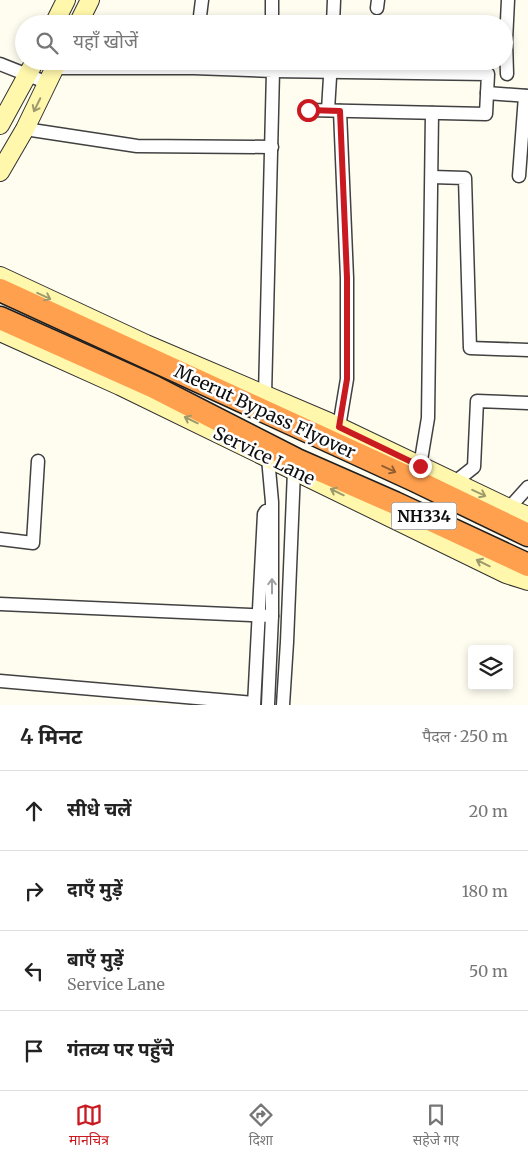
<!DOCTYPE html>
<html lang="hi">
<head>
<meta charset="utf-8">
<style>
  :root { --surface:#fff; --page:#f2f2f2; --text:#222; --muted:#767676; --line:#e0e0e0; --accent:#ca1a21 }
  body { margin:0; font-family:Merriweather,"Noto Sans Devanagari",serif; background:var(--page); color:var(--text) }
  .controls { position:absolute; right:15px; bottom:15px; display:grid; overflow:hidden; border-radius:5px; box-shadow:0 2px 8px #0003 }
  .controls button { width:45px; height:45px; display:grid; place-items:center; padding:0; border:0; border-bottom:1px solid var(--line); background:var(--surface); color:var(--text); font:25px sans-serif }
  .stop { position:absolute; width:15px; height:15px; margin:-11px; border:4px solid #ca1a21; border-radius:50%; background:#fff }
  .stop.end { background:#ca1a21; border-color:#fff; box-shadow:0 1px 5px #0008 }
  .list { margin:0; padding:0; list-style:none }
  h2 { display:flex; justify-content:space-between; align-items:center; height:65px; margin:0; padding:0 20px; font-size:21px }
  h2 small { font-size:16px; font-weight:400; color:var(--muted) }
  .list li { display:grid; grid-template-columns:32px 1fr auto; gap:15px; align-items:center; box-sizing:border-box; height:80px; padding:0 20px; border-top:1px solid var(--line) }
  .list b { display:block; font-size:19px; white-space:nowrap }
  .list p { margin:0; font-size:16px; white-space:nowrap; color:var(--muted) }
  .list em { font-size:16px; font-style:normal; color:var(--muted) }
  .icon { flex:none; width:28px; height:28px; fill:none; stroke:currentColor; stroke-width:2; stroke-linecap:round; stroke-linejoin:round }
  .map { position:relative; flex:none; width:528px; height:705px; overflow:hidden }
  .search { position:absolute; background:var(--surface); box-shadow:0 2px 8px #0003; left:15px; right:15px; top:15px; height:55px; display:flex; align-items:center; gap:12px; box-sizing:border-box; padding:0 18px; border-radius:28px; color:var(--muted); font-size:19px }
  .sheet { height:385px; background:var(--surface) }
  nav { display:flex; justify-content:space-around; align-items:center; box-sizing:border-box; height:70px; border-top:1px solid var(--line); background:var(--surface); font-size:14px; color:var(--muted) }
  nav a { display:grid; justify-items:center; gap:2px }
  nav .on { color:var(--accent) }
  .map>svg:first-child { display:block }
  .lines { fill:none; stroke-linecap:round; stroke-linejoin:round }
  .street-casing { stroke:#414141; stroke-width:15 }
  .secondary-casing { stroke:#303030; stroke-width:20 }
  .highway-casing { stroke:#1f1f1f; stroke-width:25 }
  .street { stroke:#fff; stroke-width:12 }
  .secondary { stroke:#fff7ab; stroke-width:18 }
  .highway { stroke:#ffa04e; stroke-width:22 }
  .oneway { stroke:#9f9a6c }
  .oneway2 { stroke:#935e31 }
  .oneway3 { stroke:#9f9f9f }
  .route { stroke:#ca1a21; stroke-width:6 }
  .labels { text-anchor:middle; stroke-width:5; stroke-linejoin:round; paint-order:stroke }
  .shield { fill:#fff; stroke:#565656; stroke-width:1 }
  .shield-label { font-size:16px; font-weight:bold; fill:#0e0e0e }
  .street-label { font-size:18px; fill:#0e0e0e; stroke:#fff }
</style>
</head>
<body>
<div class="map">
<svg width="528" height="705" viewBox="0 0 528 705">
  <rect width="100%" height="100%" fill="#fffcf0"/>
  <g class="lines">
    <g class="street-casing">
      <g id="street">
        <polyline points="272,0 272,24"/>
        <polyline points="377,8 378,0"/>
        <polyline points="199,24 202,0"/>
        <polyline points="333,24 334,0"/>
        <polyline points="273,61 273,71 488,74 486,114 308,110"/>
        <polyline points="0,64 48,83"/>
        <polyline points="55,68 194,68 273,71 265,395"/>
        <polyline points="507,74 506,41 508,0"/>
        <polyline points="487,93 528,96"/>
        <polyline points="328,110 331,61"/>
        <polyline points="25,129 137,146 272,147"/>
        <polyline points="519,176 525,96"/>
        <polyline points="432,177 465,178 470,348 528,350"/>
        <polyline points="339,427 347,379 347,278 340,111"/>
        <polyline points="420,466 428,418 432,113"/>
        <polyline points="455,482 474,467 477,401 528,403"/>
        <polyline points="509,508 528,487"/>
        <polyline points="0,539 33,543 38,461"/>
        <polyline points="0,604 272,616"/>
        <polyline points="0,681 254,703"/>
        <polyline points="254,705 264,514 266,511"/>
        <polyline points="268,705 272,616 272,502 268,458 270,453"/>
        <polyline points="283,705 287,642 294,471 296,465"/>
      </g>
    </g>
    <g class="secondary-casing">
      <g id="secondary">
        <polyline points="54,24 66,0"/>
        <polyline points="78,24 90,0"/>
        <polyline points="0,125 35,61"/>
        <polyline points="0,172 25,129 58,61"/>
        <polyline points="0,276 146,344 329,422 509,508 528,516"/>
        <polyline points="0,332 120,386 506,574 528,581"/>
      </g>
    </g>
    <g class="highway-casing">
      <g id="highway">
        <polyline points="0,290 414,480 528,535"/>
        <polyline points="0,318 154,387 297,460 395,503 528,565"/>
      </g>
    </g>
    <use href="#street" class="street"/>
    <use href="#secondary" class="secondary"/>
    <use href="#highway" class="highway"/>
  </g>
  <defs><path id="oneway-shaft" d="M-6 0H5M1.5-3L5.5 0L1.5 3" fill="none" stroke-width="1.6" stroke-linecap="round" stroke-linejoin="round" transform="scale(1.25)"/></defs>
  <g class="oneway">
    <use href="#oneway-shaft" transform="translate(37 105) rotate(116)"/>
    <use href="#oneway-shaft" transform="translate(44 296) rotate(25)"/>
    <use href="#oneway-shaft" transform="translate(191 420) rotate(-154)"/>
    <use href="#oneway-shaft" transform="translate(337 492) rotate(-154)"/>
    <use href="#oneway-shaft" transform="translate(479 493) rotate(25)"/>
    <use href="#oneway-shaft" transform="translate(483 563) rotate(-154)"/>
  </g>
  <use class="oneway2" href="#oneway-shaft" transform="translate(389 469) rotate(25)"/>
  <use class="oneway3" href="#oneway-shaft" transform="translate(272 586) rotate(-90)"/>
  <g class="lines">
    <polyline class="route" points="308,110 340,111 347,278 347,379 339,427 420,466"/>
  </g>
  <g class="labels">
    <rect class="shield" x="391.5" y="502.5" width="65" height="27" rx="4"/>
    <g class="shield-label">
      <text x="424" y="522">NH334</text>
    </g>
    <g class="street-label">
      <text transform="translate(265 412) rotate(25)" y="6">Meerut Bypass Flyover</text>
      <text transform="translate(264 456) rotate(26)" y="6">Service Lane</text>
    </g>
  </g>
</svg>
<div class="controls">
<button><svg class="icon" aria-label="layers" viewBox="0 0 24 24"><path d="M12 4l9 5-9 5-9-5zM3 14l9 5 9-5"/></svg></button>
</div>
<div class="stop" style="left:308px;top:110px"></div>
<div class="stop end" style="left:420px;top:466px"></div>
<div class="search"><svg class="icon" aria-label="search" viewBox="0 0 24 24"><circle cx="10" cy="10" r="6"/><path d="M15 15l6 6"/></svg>यहाँ खोजें</div>
</div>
<section class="sheet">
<h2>4 मिनट<small>पैदल · 250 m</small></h2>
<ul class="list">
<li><svg class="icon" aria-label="ahead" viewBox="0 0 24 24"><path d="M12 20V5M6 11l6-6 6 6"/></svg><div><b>सीधे चलें</b></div><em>20 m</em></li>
<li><svg class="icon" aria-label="right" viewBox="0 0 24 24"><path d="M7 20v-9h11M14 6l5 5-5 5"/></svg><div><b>दाएँ मुड़ें</b></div><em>180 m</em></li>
<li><svg class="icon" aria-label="left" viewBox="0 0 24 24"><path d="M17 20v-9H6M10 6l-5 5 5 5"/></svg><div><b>बाएँ मुड़ें</b><p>Service Lane</p></div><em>50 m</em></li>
<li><svg class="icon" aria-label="arrive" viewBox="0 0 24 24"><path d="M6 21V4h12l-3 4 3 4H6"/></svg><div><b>गंतव्य पर पहुँचे</b></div></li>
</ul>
</section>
<nav>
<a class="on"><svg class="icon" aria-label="map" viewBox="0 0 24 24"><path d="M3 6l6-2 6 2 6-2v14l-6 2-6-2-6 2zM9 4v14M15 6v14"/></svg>मानचित्र</a>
<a><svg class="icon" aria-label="directions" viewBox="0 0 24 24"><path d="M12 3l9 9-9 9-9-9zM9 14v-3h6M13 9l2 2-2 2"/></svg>दिशा</a>
<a><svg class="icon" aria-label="saved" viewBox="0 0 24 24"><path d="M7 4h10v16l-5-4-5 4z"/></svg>सहेजे गए</a>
</nav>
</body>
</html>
